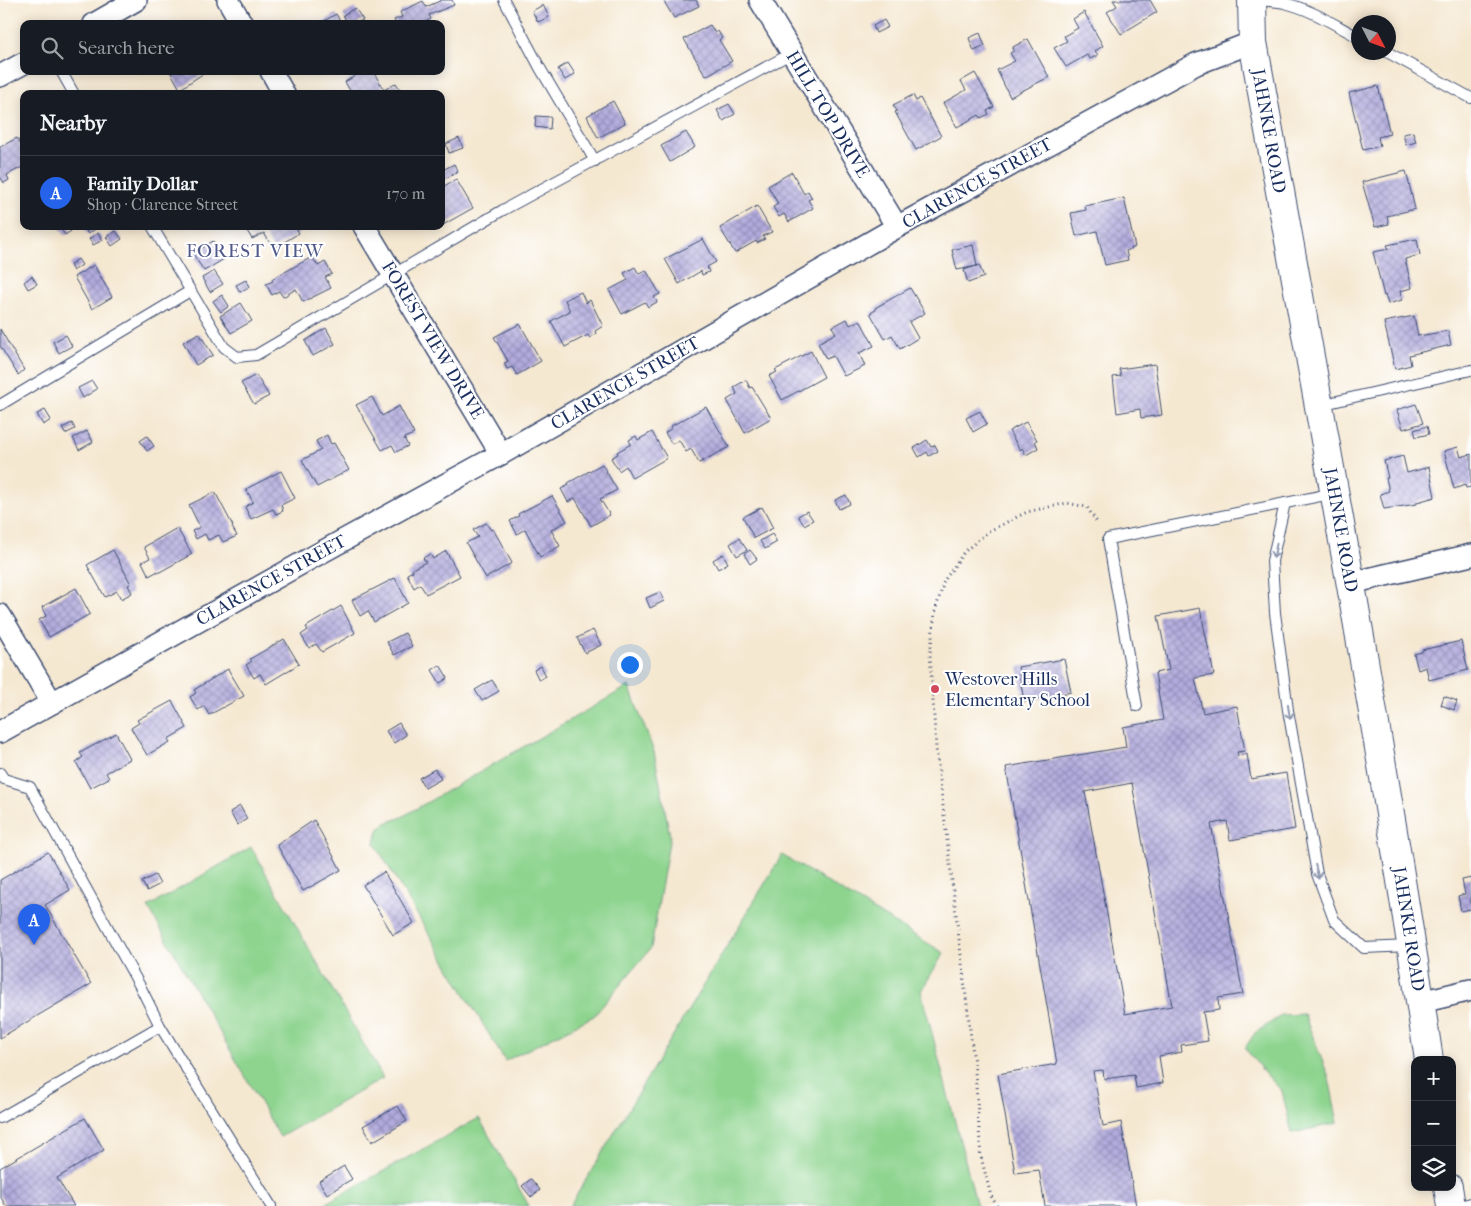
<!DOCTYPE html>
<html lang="en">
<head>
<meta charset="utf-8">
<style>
  :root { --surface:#171b24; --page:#242831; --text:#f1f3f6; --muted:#9ea1a6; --line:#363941; --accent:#2563eb }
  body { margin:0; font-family:"IM FELL French Canon",serif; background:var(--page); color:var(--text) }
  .controls { position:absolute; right:15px; bottom:15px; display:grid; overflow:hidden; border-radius:10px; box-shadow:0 2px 12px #0003 }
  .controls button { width:45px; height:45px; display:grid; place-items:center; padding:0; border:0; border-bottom:1px solid var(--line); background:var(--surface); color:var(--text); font:25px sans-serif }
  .compass { position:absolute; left:1351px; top:15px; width:45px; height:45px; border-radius:50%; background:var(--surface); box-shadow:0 2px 12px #0003; rotate:132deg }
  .you { position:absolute; left:629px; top:664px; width:18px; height:18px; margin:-12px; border:4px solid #fff; border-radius:50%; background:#1a73e8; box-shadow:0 0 0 8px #1a73e833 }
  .badge { display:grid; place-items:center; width:32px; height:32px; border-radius:50%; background:var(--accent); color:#fff; font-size:16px; font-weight:700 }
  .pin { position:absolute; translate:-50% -41px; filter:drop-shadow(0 1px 2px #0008) }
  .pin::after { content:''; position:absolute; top:26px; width:18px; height:15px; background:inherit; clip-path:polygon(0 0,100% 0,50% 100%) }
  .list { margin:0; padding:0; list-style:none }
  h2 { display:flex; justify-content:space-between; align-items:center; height:65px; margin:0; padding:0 20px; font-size:21px }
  h2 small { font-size:16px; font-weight:400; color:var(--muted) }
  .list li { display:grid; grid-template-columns:32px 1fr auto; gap:15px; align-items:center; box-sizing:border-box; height:75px; padding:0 20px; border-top:1px solid var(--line) }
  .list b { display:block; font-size:19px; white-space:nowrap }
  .list p { margin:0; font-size:16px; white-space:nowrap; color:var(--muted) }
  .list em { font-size:16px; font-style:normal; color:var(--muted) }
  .icon { flex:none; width:28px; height:28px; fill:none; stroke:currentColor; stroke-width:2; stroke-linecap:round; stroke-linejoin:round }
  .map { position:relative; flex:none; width:1471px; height:1206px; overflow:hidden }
  .search { position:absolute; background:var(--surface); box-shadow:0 2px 12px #0003; left:20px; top:20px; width:425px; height:55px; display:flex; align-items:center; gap:12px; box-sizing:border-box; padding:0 18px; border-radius:10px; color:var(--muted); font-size:19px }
  .panel { position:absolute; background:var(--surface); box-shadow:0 2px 12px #0003; left:20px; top:90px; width:425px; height:140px; border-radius:10px }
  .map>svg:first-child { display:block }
  .park { fill:#8ed48f; stroke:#548276 }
  .building { fill:url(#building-cross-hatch); fill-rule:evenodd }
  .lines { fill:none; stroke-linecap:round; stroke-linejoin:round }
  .lane-casing { stroke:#3c4b6f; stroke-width:12 }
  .street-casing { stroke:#3c4b6f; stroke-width:24 }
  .secondary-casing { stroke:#3c4b6f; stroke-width:30 }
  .path { stroke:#3c4b6f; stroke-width:3; stroke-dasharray:1 4; stroke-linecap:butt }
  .lane { stroke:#fff; stroke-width:10 }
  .street { stroke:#fff; stroke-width:21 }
  .secondary { stroke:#fff; stroke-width:28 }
  .oneway { stroke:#8d97ae }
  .poi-dot { fill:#d1495b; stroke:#fff; stroke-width:2 }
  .labels { text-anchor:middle; stroke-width:4; stroke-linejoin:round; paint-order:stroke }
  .street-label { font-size:18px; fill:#1b2f5e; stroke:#fff }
  .poi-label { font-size:18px; fill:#1b2f5e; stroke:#fff; text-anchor:start }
  .neighbourhood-label { font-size:19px; letter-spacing:1px; fill:#505a8a; stroke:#fff }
</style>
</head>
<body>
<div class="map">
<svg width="1471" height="1206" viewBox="0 0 1471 1206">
  <defs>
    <pattern id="building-cross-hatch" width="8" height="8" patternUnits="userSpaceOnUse" patternTransform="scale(1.25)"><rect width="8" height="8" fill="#b2abdd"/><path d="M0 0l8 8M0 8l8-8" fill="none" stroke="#908cb6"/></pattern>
  </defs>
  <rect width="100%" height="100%" fill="#fff"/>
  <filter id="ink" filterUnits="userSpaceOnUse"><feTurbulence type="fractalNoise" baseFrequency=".02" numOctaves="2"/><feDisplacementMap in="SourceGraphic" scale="10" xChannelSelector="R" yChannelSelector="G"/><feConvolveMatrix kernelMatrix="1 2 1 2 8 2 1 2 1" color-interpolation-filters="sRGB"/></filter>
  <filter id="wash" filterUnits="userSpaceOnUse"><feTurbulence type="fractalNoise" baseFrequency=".0096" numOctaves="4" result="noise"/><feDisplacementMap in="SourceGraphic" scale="20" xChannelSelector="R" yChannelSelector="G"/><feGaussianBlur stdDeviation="1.12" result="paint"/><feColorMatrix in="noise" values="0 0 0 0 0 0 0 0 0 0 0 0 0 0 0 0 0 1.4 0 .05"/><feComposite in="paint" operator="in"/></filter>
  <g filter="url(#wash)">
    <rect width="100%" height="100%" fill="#f5e8d1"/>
    <g class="park">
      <polygon points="629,686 654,752 670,836 651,948 594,1016 505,1061 375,844 378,830 386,823 400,818"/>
      <polygon points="251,847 383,1078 280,1137 148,907"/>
      <polygon points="782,855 944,953 921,991 977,1206 570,1206"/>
      <polygon points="1304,1014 1329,1078 1338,1123 1292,1133 1282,1091 1263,1071 1245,1048 1255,1033 1282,1015"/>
      <polygon points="479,1118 529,1206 328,1206 326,1203"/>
    </g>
    <g id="blocks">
      <g class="building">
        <polygon points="442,0 452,0 454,5 429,15 431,19 421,24 396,24 394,20 402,17 400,12 423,1 426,7"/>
        <polygon points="663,0 696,0 699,6 674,18"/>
        <polygon points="1113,0 1150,0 1157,12 1121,34 1107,12 1117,6"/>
        <polygon points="543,5 549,17 538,22 532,11"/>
        <polygon points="355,8 363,20 358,22 359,24 348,24 343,15"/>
        <polygon points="1084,12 1103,46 1095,51 1098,55 1090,59 1087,55 1066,67 1054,48 1067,41 1064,36 1078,28 1073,19"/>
        <polygon points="336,14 342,24 319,24"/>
        <polygon points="884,20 888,27 876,33 873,26"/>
        <polygon points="710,25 715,33 718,31 722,38 719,40 732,61 706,76 684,39"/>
        <polygon points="980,33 985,46 974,51 969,38"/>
        <polygon points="1028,39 1049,77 1010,97 997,70 1015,61 1010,53 1014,51 1013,47"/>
        <polygon points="568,63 575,74 565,80 558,69"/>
        <polygon points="170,71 207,71 180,89"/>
        <polygon points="363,71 373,71 384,90 396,83 403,94 352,94 345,82"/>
        <polygon points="975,73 994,107 987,111 989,114 981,118 979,115 957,127 943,103 966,90 961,81"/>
        <polygon points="1378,86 1390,134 1378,137 1380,146 1363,150 1349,93"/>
        <polygon points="913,95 916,101 920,98 941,136 916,150 895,112 897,111 893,105"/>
        <polygon points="613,101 625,123 598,138 587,116"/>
        <polygon points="729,104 735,114 723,121 717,110"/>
        <polygon points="536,116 551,117 550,129 535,127"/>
        <polygon points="686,132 695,147 670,162 661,146"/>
        <polygon points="1413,132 1416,142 1406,145 1403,134"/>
        <polygon points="17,138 24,150 24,166 7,175 9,180 4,183 1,178 0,179 0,147"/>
        <polygon points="459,138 463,148 449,153 446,144"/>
        <polygon points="454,164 458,172 444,179 441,171"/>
        <polygon points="1406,171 1415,209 1387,216 1389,224 1375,227 1362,182"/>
        <polygon points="792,172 804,194 808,191 812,198 808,200 813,208 789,222 784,214 779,217 773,207 778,204 768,186"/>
        <polygon points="456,179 473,208 441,226 441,188"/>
        <polygon points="1124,198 1135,247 1126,251 1128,260 1105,265 1097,231 1076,236 1071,213 1086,210 1085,206"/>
        <polygon points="757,206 772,232 763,236 765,239 757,243 756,241 735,253 720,228"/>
        <polygon points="62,226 68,226 71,231 65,235 60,228"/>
        <polygon points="83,226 96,226 97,228 88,234"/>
        <polygon points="244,226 295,226 299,233 273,249 264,233 252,239"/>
        <polygon points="116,231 122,239 112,246 106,237"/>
        <polygon points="98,233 103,240 93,245 89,239"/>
        <polygon points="703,239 716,262 707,267 709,272 702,275 701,271 679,284 665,259"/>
        <polygon points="1417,239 1420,255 1405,259 1412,288 1400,291 1402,300 1388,304 1385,295 1384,296 1373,252 1389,249 1387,245"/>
        <polygon points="213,241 224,259 204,271 193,254"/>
        <polygon points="973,245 977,266 957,270 952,250"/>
        <polygon points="312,257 318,266 325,262 332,274 325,277 331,288 303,302 296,289 283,297 279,291 272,295 266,284 273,281 272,279"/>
        <polygon points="78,259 82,265 73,271 70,265"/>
        <polygon points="94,265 112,297 92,309 74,277"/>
        <polygon points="979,265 984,277 968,283 964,270"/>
        <polygon points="635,267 639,274 646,270 660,294 654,297 657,302 648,307 645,302 622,314 609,290 628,280 624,273"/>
        <polygon points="214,271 223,284 210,292 202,278"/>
        <polygon points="32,276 37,284 28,289 24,282"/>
        <polygon points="246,280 249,287 240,292 236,285"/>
        <polygon points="910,288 925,313 909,322 918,338 900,349 892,335 885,339 870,313 876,310 875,308"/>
        <polygon points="581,292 586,303 590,300 603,326 595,331 596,334 590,338 588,335 565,347 551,321 570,311 565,300"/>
        <polygon points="222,295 229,306 221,312 213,301"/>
        <polygon points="241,303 252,321 231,333 220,316"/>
        <polygon points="1414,316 1418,336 1448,331 1451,345 1409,355 1411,365 1395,369 1384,322"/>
        <polygon points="847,319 850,325 860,320 874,346 859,353 865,366 844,376 833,356 826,359 818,343 836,333 832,327"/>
        <polygon points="520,324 541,361 517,375 512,367 507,369 504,363 508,361 494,337"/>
        <polygon points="326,328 335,344 313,356 305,341"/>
        <polygon points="0,329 24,370 18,375 0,346"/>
        <polygon points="199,333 213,355 196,365 183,342"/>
        <polygon points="66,335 72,346 59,353 53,342"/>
        <polygon points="811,351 824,377 782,400 769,376 777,372 775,370"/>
        <polygon points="1155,364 1162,415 1141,418 1140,409 1117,413 1113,377 1121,376 1119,369"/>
        <polygon points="256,375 269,396 254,404 241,383"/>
        <polygon points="746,380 750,388 752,387 771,418 745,433 727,400 737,394 734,387"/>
        <polygon points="92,381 97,389 83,398 78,388"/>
        <polygon points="372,397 382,416 399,406 414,434 404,438 408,446 396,452 392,445 382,450 356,405"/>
        <polygon points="1416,404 1423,423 1403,429 1397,410"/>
        <polygon points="706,407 729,447 699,463 691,449 686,452 679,440 672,444 665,433 672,428 671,426"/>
        <polygon points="45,410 51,420 43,425 37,414"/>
        <polygon points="980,411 987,424 973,432 966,418"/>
        <polygon points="1026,422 1037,440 1035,441 1038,448 1026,455 1022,448 1020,450 1009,431"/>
        <polygon points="72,423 75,429 65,434 62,428"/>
        <polygon points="1427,426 1429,434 1416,437 1414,430"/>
        <polygon points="87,431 93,442 79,450 73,438"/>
        <polygon points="652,432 667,458 632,478 626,466 619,471 611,458 618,454 617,452 631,444 629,440 636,436 638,440"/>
        <polygon points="327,435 331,444 334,443 349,470 317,487 302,460 321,450 316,441"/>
        <polygon points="147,436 154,446 147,451 140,441"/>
        <polygon points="927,440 931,447 935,445 938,451 929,456 927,452 919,457 914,448"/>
        <polygon points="1458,447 1461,457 1471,454 1471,487 1466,488 1465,485 1454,489 1444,451"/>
        <polygon points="1403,456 1407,473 1429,467 1435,497 1417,502 1417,504 1384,509 1380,494 1389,491 1386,478 1388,478 1384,461"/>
        <polygon points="602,464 617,490 600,499 610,515 591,526 575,498 568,502 561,489 569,485 568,483"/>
        <polygon points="281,471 295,498 281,505 283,511 276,514 273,509 251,519 245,507 253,502 246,489"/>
        <polygon points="215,492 233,526 232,527 237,536 223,542 219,535 208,540 205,534 196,539 192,531 200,527 189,505"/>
        <polygon points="846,495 850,504 839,509 835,500"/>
        <polygon points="552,496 567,521 551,530 560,546 540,557 525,529 517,534 510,521 519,516 518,514"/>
        <polygon points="762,507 773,528 754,538 743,517"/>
        <polygon points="807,511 813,520 804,525 798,516"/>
        <polygon points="486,523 491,530 493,529 512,563 486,578 466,543 478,537 473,530"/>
        <polygon points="177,528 192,554 158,573 158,571 149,576 142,562 150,558 144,547"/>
        <polygon points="772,534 777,542 765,549 760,541"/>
        <polygon points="739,538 747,550 737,556 730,544"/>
        <polygon points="113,550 131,584 128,585 132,593 121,599 117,591 105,597 87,565"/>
        <polygon points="750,550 757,559 750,564 744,554"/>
        <polygon points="446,551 460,576 426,594 420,584 414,588 407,574 413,571 412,569 426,562 423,558 430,554 433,559"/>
        <polygon points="723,554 728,563 718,569 713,560"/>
        <polygon points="395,578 408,603 374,622 368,611 360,616 352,600"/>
        <polygon points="76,588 90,614 49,637 39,620 46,616 42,607"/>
        <polygon points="660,592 664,601 650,608 646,598"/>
        <polygon points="341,606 355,633 322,652 316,644 309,648 301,635 308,630 306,627"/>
        <path d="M1200,608l14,67 -19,3 8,35 34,-7 8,45 -8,1 1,4 9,-2 4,25 35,-6 9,56 -65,11 -3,-19 -16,3 32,170 -25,4 1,12 -16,2 5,29 -27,4 1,7 -23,4 4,27 -27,5 -2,-13 -30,4 -1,-9 -10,1 10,55 18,-4 15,84h-91l-6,-36 -24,3 -17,-99 59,-10 -51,-297 120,-20 -3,-20 40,-7 -8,-47 14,-3 -11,-54zM1132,783l40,223 -47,8 -40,-222z"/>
        <polygon points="593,630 601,645 585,653 577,638"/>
        <polygon points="405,633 412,646 394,655 387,642"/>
        <polygon points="284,639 299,664 266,684 260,674 254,678 246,665 252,661 250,659"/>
        <polygon points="1461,641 1468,670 1429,680 1426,667 1418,670 1414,654 1422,652 1422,650"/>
        <polygon points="1064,659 1071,692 1024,701 1018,667"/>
        <polygon points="440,665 448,678 440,683 432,670"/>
        <polygon points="541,666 546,676 539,680 534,670"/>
        <polygon points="228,669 244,696 209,715 204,706 198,710 190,697 196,693 194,690"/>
        <polygon points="492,680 499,691 482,701 475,690"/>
        <polygon points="1444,696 1457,701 1454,710 1441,705"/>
        <polygon points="172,701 187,728 168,739 170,742 147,755 131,728 139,723 137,720"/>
        <polygon points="399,723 406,735 394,743 386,731"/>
        <polygon points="116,733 130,759 106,773 109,778 90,788 76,762 83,757 80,753"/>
        <polygon points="435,769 441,779 425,788 419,778"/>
        <polygon points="240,806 247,819 237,825 230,812"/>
        <polygon points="314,820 341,870 303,891 277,845"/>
        <polygon points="48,852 70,890 45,905 91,984 0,1038 0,880"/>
        <polygon points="384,872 414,923 393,935 363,885"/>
        <polygon points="155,875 160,884 147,891 142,882"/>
        <polygon points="1471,878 1471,909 1461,911 1458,896 1465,894 1462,880"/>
        <polygon points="398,1106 407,1121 372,1142 363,1126"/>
        <polygon points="85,1118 104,1150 57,1178 74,1206 6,1206 0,1196 0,1168"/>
        <polygon points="344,1166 352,1179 327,1194 319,1181"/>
        <polygon points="531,1179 540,1190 531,1197 522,1186"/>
      </g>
    </g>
  </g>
  <g filter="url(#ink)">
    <use href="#blocks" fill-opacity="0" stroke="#3c4b6f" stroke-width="1"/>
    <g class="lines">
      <g class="lane-casing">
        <g id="lane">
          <polyline points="504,0 540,68 595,161"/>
          <path d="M1257,0c9,1 19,1 27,3 27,6 51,22 74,34"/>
          <polyline points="1387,52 1471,98"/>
          <polyline points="61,71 74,94"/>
          <polyline points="152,226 224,347 237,357 256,355 503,210 792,53"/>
          <polyline points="0,405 190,291"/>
          <polyline points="1320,405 1471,370"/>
          <polyline points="1285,503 1272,561 1275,613 1288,710 1317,874 1334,920 1364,948 1410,946"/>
          <polyline points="1137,706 1108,539 1335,493"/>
          <polyline points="0,773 4,779 30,787 141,988 160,1026 0,1118"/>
          <polyline points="160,1026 271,1206"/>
          <polyline points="1460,1206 1471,1203"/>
        </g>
      </g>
      <g class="street-casing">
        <g id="street">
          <polyline points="228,0 242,24"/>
          <polyline points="760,0 897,227"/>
          <polyline points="94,24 136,0"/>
          <polyline points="271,71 284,94"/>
          <polyline points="0,76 24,63"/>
          <polyline points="364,226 501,454"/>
          <polyline points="1351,583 1471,555"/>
          <polyline points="0,615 52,703"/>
          <polyline points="0,732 311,558 501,454 897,227 1196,64 1253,42"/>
          <polyline points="1421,1002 1471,990"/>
        </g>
      </g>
      <g class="secondary-casing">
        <g id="secondary">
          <path d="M1252,0l1,42c61,339 125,677 176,1018"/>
          <polyline points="1448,1187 1451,1206"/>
        </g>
      </g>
      <polyline class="path" points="997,1206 991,1196 981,1157 975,1071 936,748 930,654 935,612 944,581 964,552 989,531 1027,512 1067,503 1087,507 1098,524"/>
      <use href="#lane" class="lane"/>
      <use href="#street" class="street"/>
      <use href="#secondary" class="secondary"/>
    </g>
    <defs><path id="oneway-shaft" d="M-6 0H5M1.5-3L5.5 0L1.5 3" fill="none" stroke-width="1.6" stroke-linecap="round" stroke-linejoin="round" transform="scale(1.25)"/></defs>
    <g class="oneway">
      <use href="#oneway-shaft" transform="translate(1275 551) rotate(102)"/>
      <use href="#oneway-shaft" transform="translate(1289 712) rotate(81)"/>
      <use href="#oneway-shaft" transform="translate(1317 872) rotate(76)"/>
    </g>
  </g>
  <circle class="poi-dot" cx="935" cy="689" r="5"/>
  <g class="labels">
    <g class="street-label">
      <text transform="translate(828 114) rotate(59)" y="6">HILL TOP DRIVE</text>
      <text transform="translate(1269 131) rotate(80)" y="6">JAHNKE ROAD</text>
      <text transform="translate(977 183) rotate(-29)" y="6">CLARENCE STREET</text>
      <text transform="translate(433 340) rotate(59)" y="6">FOREST VIEW DRIVE</text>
      <text transform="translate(625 383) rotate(-30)" y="6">CLARENCE STREET</text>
      <text transform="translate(1341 530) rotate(80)" y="6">JAHNKE ROAD</text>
      <text transform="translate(271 580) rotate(-29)" y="6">CLARENCE STREET</text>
      <text transform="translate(1409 929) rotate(81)" y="6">JAHNKE ROAD</text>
    </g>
    <g class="poi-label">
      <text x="945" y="685">Westover Hills<tspan x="945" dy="21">Elementary School</tspan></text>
    </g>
    <g class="neighbourhood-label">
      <text x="255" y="257">FOREST VIEW</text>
    </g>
  </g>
</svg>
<div class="controls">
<button>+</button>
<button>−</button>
<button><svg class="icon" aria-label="layers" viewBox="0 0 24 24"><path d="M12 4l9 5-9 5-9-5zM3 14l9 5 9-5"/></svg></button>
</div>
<svg class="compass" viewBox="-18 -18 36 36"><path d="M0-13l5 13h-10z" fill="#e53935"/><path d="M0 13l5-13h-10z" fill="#9ea1a6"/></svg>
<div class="you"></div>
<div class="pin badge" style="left:34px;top:945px">A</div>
<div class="search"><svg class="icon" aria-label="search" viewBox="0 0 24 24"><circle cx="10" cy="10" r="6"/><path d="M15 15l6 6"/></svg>Search here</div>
<section class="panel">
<h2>Nearby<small></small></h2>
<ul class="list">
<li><span class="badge">A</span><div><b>Family Dollar</b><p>Shop · Clarence Street</p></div><em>170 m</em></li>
</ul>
</section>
</div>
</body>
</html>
